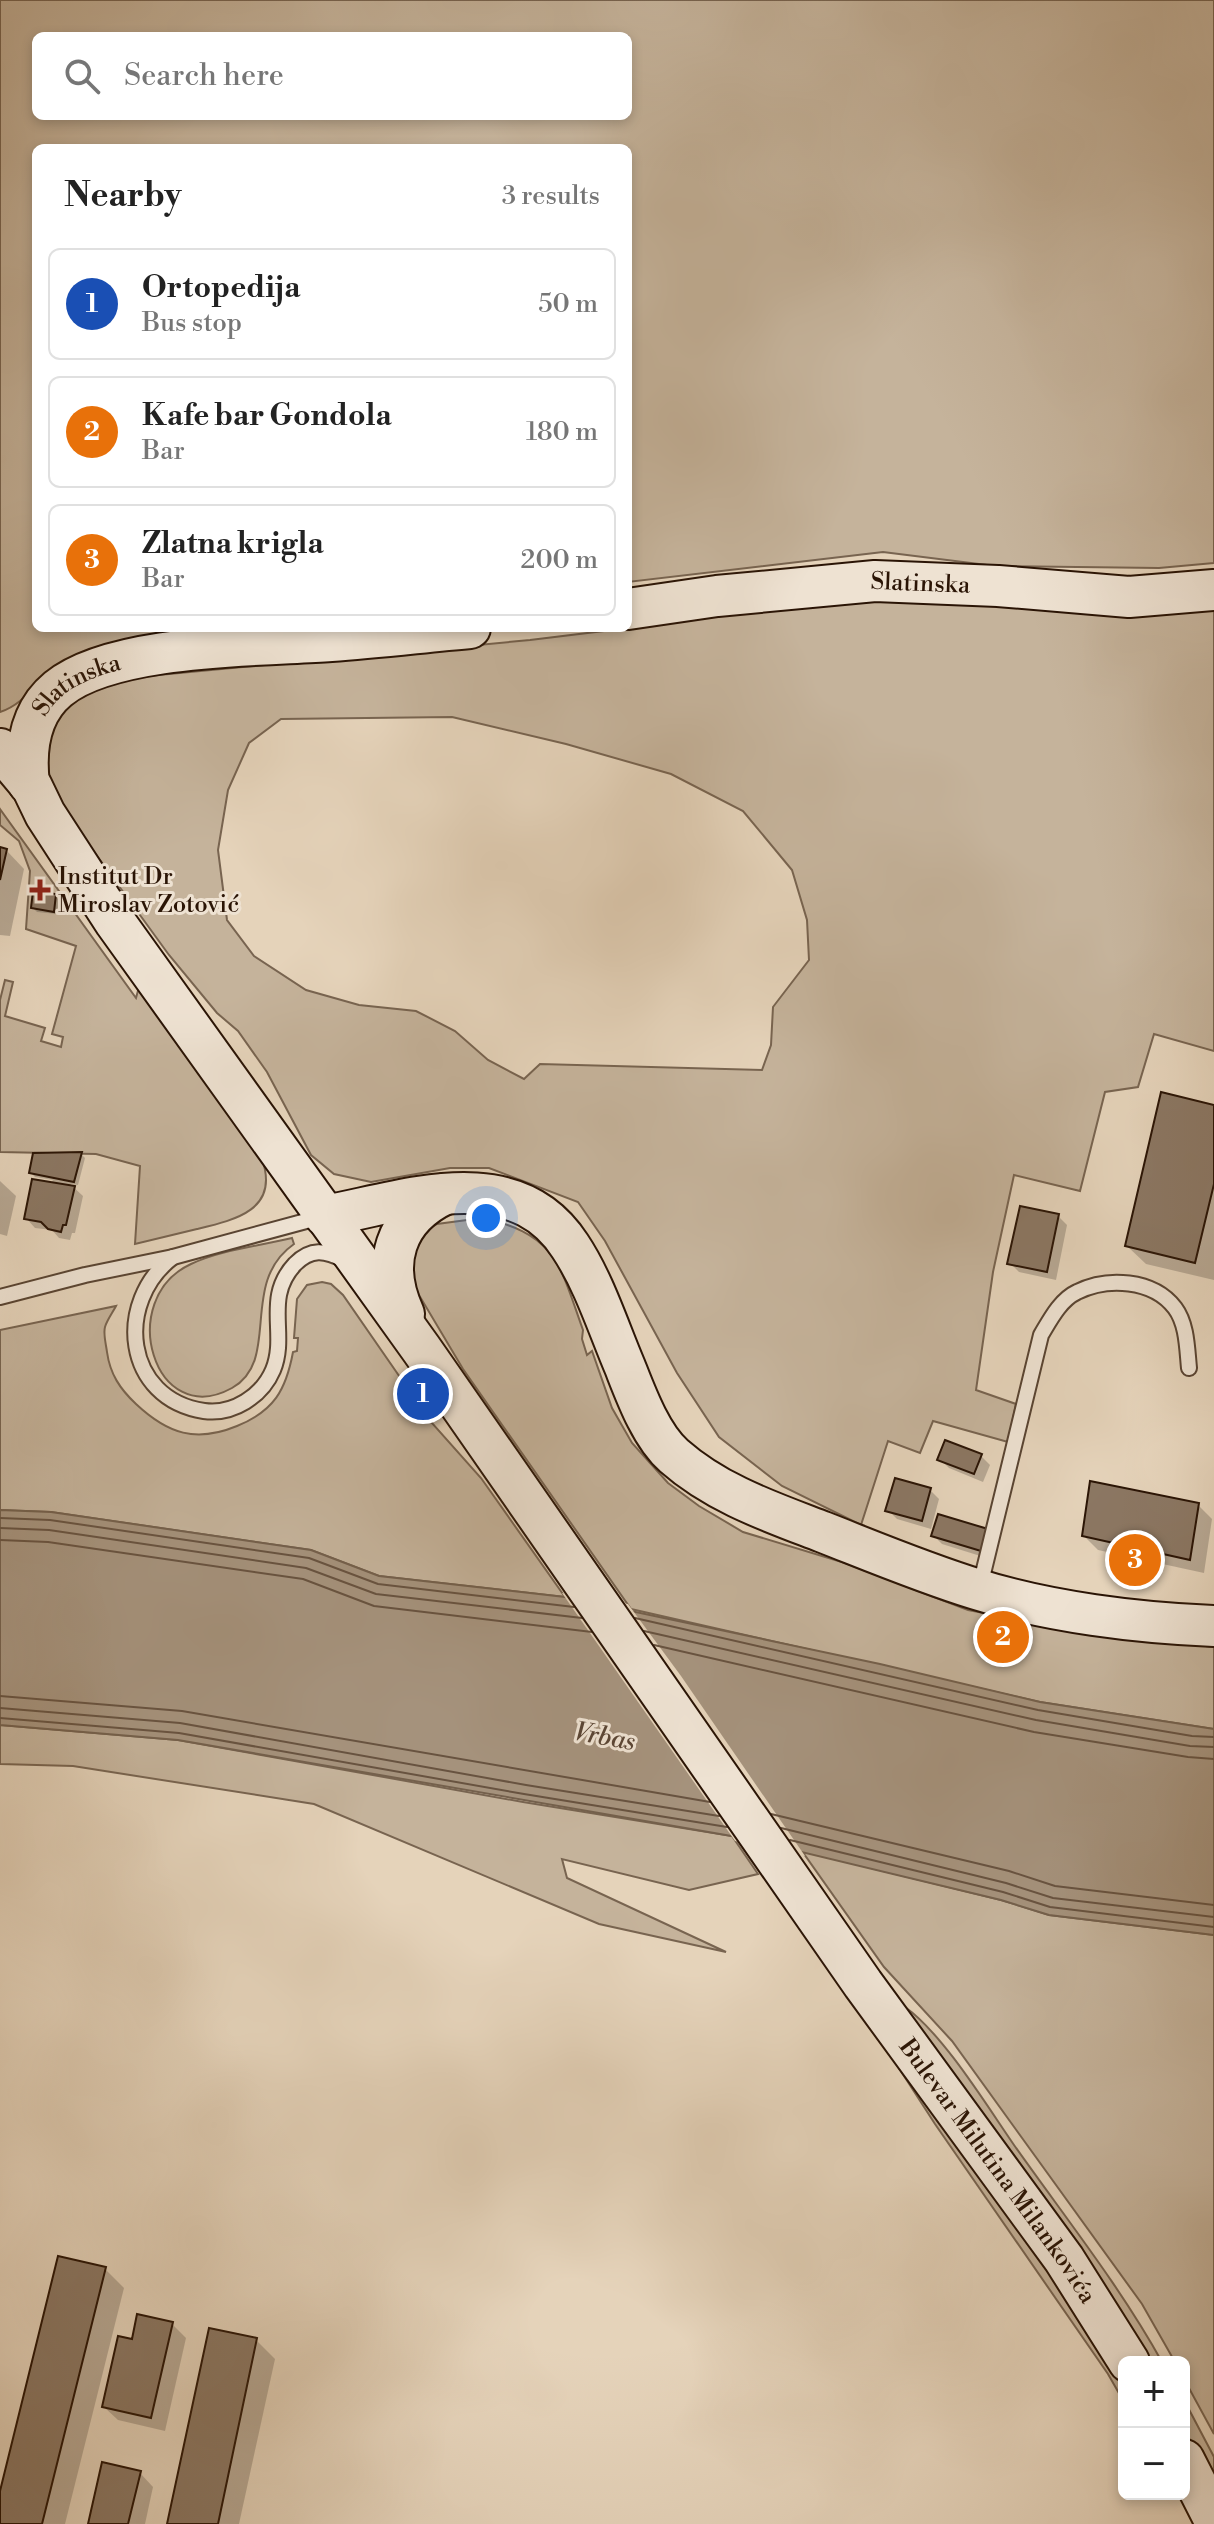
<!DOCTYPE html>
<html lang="en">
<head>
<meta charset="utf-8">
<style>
  :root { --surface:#fff; --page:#f6f6f6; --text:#222; --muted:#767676; --line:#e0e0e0; --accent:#0b8043 }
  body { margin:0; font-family:"Libre Bodoni",serif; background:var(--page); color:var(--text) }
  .controls { position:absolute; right:24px; bottom:24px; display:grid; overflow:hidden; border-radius:12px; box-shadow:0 4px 12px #0003 }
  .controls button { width:72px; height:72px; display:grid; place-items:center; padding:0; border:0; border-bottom:2px solid var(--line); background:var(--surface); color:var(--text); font:40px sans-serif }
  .you { position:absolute; left:486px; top:1218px; width:28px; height:28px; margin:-20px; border:6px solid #fff; border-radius:50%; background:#1a73e8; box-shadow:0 0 0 12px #1a73e833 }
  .badge { display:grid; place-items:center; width:52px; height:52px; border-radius:50%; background:var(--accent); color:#fff; font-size:26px; font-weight:700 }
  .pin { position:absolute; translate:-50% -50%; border:4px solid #fff; box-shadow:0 2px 8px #0006 }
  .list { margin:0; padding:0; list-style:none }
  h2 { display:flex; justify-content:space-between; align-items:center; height:104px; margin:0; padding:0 32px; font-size:34px }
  h2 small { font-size:26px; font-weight:400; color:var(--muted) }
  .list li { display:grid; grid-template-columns:52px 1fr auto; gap:24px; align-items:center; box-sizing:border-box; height:112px; margin:0 16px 16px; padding:0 16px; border:2px solid var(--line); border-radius:12px }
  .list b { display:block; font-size:30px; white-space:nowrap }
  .list p { margin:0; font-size:26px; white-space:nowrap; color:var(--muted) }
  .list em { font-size:26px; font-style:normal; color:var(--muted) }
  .icon { flex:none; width:44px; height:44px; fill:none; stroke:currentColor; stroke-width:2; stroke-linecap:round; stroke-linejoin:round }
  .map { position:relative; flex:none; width:1214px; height:2524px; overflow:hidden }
  .search { position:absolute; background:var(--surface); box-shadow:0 4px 12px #0003; left:32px; top:32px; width:600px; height:88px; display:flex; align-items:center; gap:20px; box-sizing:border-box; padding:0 28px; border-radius:12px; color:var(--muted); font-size:30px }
  .panel { position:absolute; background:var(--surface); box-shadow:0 4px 12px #0003; left:32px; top:144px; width:600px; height:488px; border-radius:12px }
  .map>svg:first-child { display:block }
  .green { fill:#c5b39b; stroke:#786450; stroke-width:2; fill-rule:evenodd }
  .water { fill:#a5927c; stroke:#74604c; stroke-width:2 }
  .pier { fill:#e5d3ba }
  .shadow { fill:#0003 }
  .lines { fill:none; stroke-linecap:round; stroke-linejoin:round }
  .shore { stroke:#685340; stroke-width:2 }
  .building { fill:#8b7763; stroke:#2a1405; stroke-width:2 }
  .lane-casing { stroke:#594432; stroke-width:18 }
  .secondary-casing { stroke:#2a1405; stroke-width:44 }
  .lane { stroke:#eee2d2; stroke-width:14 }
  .secondary { stroke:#eee2d2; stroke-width:40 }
  .poi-dot { fill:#8f2418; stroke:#eee2d2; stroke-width:3 }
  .labels { text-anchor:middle; stroke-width:6; stroke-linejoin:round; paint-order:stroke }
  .street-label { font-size:24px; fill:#2a1405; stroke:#eee2d2 }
  .poi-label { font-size:24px; fill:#2a1405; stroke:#eee2d2; text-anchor:start }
  .water-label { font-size:26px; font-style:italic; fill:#5b4635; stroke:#eee2d2 }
</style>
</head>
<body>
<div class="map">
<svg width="1214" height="2524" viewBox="0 0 1214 2524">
  <rect width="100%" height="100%" fill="#e5d3ba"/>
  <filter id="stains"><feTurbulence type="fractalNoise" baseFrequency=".0025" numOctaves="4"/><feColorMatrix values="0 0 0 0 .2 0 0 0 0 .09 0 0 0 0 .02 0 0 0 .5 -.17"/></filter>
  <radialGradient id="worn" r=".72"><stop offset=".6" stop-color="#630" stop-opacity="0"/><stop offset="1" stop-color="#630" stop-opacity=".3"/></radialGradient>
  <g class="green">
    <path d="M0,0h1214v563l-55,5 -164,-2 -112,-14 -255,30v-434h-592v480h202c-47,7 -130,11 -170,32 -26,13 -40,43 -68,52zM36,36h592v80h-592z"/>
    <path d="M922,600l183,15 109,-13v449l-60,-17 -16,53 -33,5 -25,99 -66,-16 -21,97 -17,118 40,14 -8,38 -75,-21 -13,32 -32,-12 -27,84 -79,-39 -63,-49 -42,-64 -72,-132 -27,-39 -89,-34h-39l-79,14 -37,-8 -23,-19 -44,-83 -29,-41 -21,-18 -48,-58 -114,-157c-11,-32 -13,-64 10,-90 4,-5 8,-11 14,-13 14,-8 33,-12 48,-17l403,-38 98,-12v-2l210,-24zM452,717l114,27 105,30 72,37 49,59 15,50 2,40 -36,47 -2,38 -9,25 -222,-6 -16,15 -36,-19 -33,-29 -39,-20 -57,-6 -53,-15 -52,-34 -27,-36 -9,-70 10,-60 21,-47 32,-24z"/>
    <path d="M0,809l136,189 6,-22 120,183c18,51 -27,61 -65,70 -21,5 -41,10 -62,15l5,-78 -44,-12 -96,-2v-152l5,-20 8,2 -8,34 40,12 -4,13 20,6 2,-10 -11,-3 24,-88 -50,-17 4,-58 -11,-30 -19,-16z"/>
    <path d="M482,1218c75,16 78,48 101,112l-1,9 5,16 5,-4 20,57 20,35 36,40 31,23 44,26 102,31 123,47 117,22 129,15v82l-174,-27 -409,-93 -168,-240 -50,-84 -3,-29 16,-25 11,-7z"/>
    <path d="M292,1238l2,6c-56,39 -12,116 -62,144 -78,43 -117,-89 -41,-124 30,-14 68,-18 101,-26z"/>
    <path d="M322,1282l9,2 12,11 88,127 50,56 84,119 -186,-21 -68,-26 -260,-38 -51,-2v-180l116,-24c-3,6 -9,14 -11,21 -2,7 1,17 2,25 3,22 13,37 29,52 32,30 60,39 101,22 37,-15 49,-36 56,-74l4,-1 1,-13h-4l3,-39 10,-14z"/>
    <polygon points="0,1725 178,1740 523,1802 732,1836 758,1874 689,1890 562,1859 567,1878 726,1952 599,1924 314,1804 73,1766 0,1764"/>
    <polygon points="802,1851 1001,1900 1049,1915 1214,1935 1214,2434 1184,2379 1184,2362 1175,2362 1142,2304 952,2041 884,1967"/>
    <path d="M905,2007c38,27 82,99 109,138 50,71 106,141 148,217h-15z"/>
    <polygon points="884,2045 1124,2373 1124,2402 1108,2374 935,2124"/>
    <polygon points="1184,2400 1214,2457 1214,2490 1184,2428"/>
  </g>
  <polygon class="water" points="0,1510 51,1512 311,1550 379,1576 565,1597 880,1664 1040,1702 1214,1729 1214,1935 1049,1915 1001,1900 743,1838 178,1740 0,1725"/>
  <polygon class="pier" points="562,1593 628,1604 681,1676 805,1856 735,1841"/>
  <g class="shadow">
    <polygon points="0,849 6,850 24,869 10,936 0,935"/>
    <polygon points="55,896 59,900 57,914 37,912 33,908"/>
    <polygon points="1214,1107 1214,1280 1146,1264 1127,1246"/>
    <polygon points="81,1154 85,1158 78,1185 70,1184 83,1196 75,1233 72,1233 70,1240 59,1238 52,1230 35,1228 26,1218 53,1180 35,1177 31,1173"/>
    <polygon points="0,1181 16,1196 7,1236 0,1234"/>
    <polygon points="1058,1216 1067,1225 1056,1280 1019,1272 1010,1263"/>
    <polygon points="981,1456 990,1465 983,1482 949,1468 940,1459"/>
    <polygon points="930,1490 939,1499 931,1529 897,1519 888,1510"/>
    <polygon points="1198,1505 1212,1519 1204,1573 1098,1550 1084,1536"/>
    <polygon points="987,1530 990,1559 942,1544 933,1535"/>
    <polygon points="105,2269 124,2288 65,2524 0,2524 0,2499"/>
    <polygon points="172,2324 186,2338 165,2431 118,2420 104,2407 133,2341"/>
    <polygon points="256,2340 275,2359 239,2524 169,2524"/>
    <polygon points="140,2473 153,2487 145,2524 90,2524"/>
  </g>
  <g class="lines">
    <g class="shore">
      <polyline points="0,1518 50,1520 309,1558 378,1584 574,1607"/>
      <polyline points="0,1528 49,1530 306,1568 376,1594 582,1618"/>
      <polyline points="0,1540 48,1542 303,1579 374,1606 592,1632"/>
      <polyline points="635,1618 1038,1710 1192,1736 1214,1737"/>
      <polyline points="644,1631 1036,1720 1190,1746 1214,1747"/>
      <polyline points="654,1645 1034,1732 1188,1757 1214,1759"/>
      <polyline points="0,1696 182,1711 710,1802"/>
      <polyline points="0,1708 180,1723 526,1785 719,1816"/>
      <polyline points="0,1718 179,1733 524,1794 727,1827"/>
      <polyline points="771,1814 1009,1871 1055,1886 1214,1905"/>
      <polyline points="781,1828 1006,1883 1053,1898 1214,1917"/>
      <polyline points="790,1840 1003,1892 1050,1907 1214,1927"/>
    </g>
  </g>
  <g class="building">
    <polygon points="0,847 7,849 0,880"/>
    <polygon points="33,891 56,894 54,912 31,908"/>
    <polygon points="1161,1092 1214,1105 1214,1184 1195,1263 1125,1246"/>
    <polygon points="82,1152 74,1182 29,1173 33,1153"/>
    <polygon points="32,1179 75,1186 66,1225 63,1225 61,1232 48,1229 41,1222 24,1219"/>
    <polygon points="1020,1206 1059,1214 1047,1272 1007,1264"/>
    <polygon points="945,1440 982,1454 974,1474 937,1460"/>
    <polygon points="895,1478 931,1488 922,1521 885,1511"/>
    <polygon points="1090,1481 1199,1503 1190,1560 1082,1536"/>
    <polygon points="938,1514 988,1529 981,1551 931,1536"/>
    <polygon points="58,2256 106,2267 42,2524 0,2524 0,2491"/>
    <polygon points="137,2314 173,2322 151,2418 102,2407 118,2336 132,2339"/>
    <polygon points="209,2328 257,2338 218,2524 167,2524"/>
    <polygon points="102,2462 141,2471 128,2524 88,2524"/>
  </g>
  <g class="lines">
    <g class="lane-casing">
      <g id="lane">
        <path d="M173,1257c-59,45 -49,142 31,154 29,4 58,-15 69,-41 15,-36 -10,-72 22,-106 16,-16 30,-14 49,-4"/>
        <polyline points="0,1297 85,1275 173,1257 321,1217"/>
        <path d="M980,1586l61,-251c9,-15 19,-35 36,-43 30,-15 76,-13 98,16 12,16 12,40 14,60"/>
      </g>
    </g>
    <g class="secondary-casing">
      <g id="secondary">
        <path id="s1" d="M628,609l89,-13 158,-15 123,5 131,11 85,-7"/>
        <path id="s2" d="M0,749l32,38 13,27 70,108 307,428 441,634 201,275 65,103"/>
        <path id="s3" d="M29,784c-4,-34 0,-71 29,-95 55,-45 201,-43 273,-48 46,-3 93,-9 139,-13"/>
        <path d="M325,1216c81,-15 189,-56 245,30 24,36 38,81 55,121 11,28 26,69 49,89 43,38 97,56 149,76 51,20 101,41 153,57 72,23 162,34 238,37"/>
        <path d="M404,1314c-23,-50 -10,-96 41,-120"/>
        <polyline points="1184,2460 1214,2519"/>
      </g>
    </g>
    <use href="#lane" class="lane"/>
    <use href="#secondary" class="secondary"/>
  </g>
  <path class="poi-dot" d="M36 878h8v8h8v8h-8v8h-8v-8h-8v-8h8z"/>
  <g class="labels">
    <g class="street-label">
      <text dy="8" stroke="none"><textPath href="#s1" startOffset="294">Slatinska</textPath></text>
      <text dy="8" stroke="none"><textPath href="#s3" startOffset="122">Slatinska</textPath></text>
      <text dy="8" stroke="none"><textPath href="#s2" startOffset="1738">Bulevar Milutina Milankovića</textPath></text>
    </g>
    <g class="poi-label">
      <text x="58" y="884">Institut Dr<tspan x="58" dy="28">Miroslav Zotović</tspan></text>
    </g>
    <g class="water-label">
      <text transform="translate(605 1736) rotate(10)" y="9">Vrbas</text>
    </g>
  </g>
  <rect width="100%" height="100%" filter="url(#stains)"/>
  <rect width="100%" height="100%" fill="url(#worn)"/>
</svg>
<div class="controls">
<button>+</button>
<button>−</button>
</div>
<div class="you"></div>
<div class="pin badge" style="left:423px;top:1394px;background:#1a4fb4">1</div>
<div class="pin badge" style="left:1003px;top:1637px;background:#e8710a">2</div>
<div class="pin badge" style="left:1135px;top:1560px;background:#e8710a">3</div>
<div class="search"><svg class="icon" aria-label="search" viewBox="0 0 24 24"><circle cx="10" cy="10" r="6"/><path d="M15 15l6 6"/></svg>Search here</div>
<section class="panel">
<h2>Nearby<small>3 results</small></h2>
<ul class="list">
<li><span class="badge" style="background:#1a4fb4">1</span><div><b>Ortopedija</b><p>Bus stop</p></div><em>50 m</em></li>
<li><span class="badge" style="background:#e8710a">2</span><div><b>Kafe bar Gondola</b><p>Bar</p></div><em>180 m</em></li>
<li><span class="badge" style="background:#e8710a">3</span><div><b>Zlatna krigla</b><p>Bar</p></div><em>200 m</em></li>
</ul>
</section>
</div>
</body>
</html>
